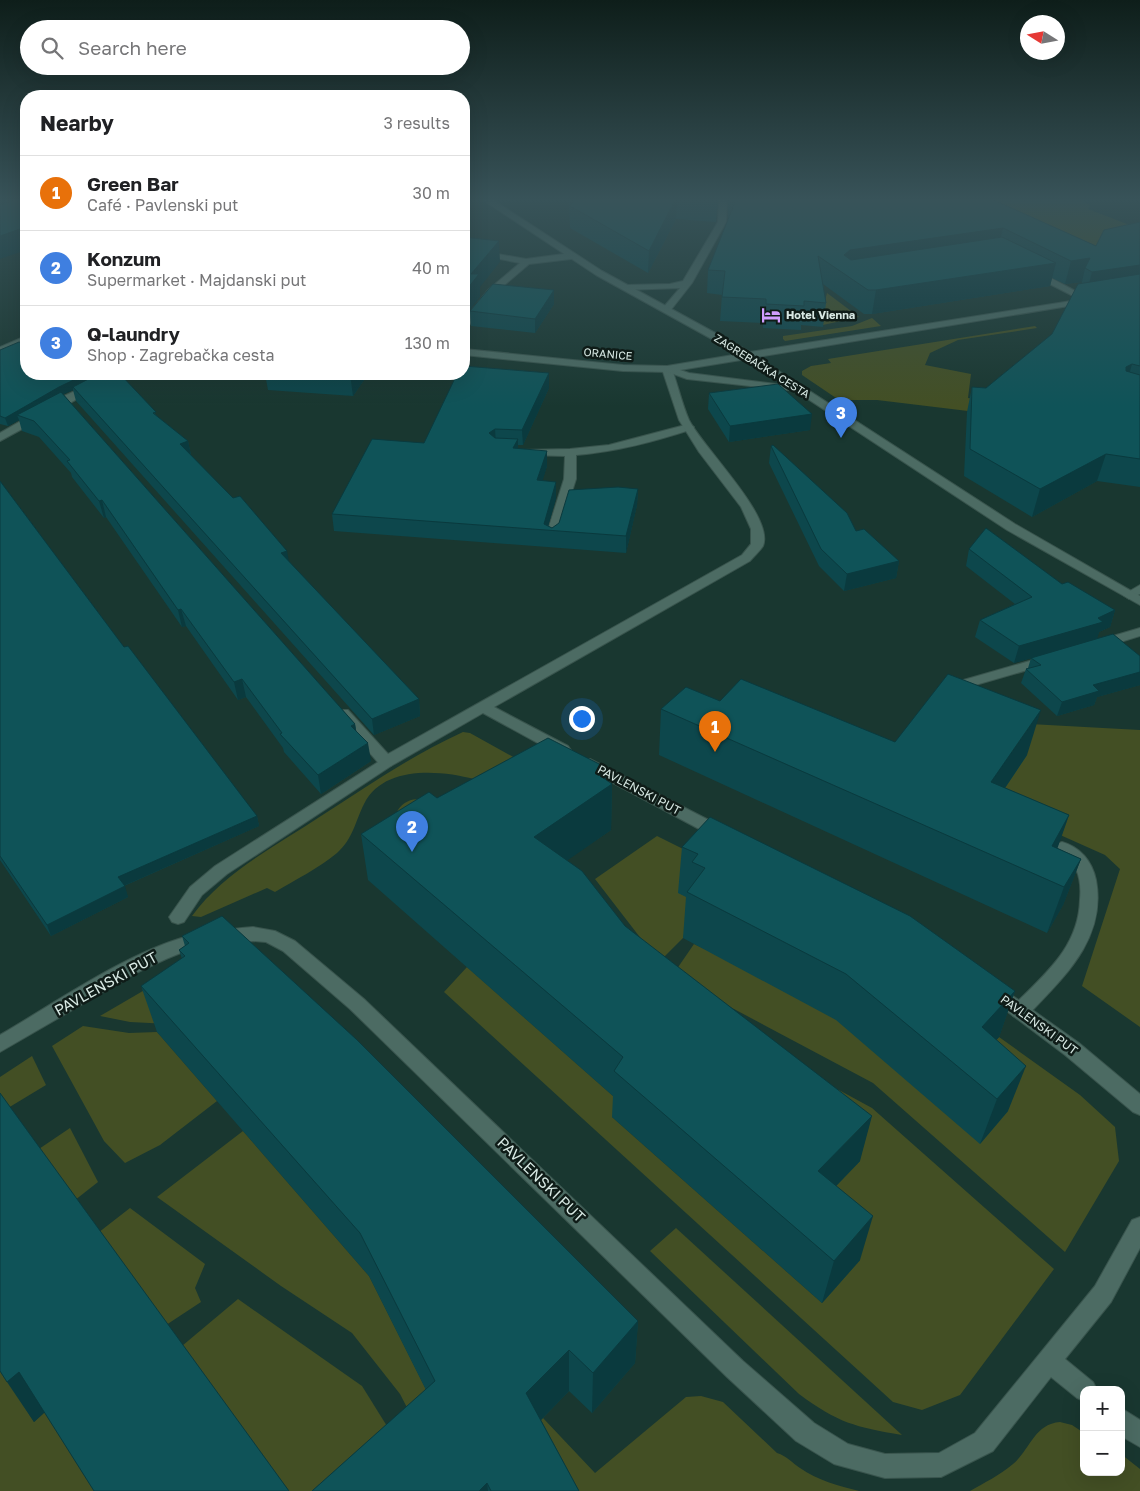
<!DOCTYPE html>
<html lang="en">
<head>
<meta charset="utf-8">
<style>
  :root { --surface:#fff; --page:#f6f6f6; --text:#202124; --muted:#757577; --line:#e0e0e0; --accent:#111827 }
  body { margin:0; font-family:"Golos Text",sans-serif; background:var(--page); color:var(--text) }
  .controls { position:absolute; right:15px; bottom:15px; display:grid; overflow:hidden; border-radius:10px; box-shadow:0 5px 20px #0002 }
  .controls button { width:45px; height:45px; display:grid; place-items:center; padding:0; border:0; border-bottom:1px solid var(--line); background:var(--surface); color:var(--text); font:25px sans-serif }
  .compass { position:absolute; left:1020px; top:15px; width:45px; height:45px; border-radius:50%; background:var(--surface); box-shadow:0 5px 20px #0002; rotate:281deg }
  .you { position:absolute; left:581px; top:718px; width:18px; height:18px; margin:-12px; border:4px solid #fff; border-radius:50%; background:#1a73e8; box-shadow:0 0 0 8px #1a73e833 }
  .badge { display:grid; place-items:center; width:32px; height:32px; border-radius:50%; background:var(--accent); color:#fff; font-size:16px; font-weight:700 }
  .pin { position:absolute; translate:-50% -41px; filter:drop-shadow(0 1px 2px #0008) }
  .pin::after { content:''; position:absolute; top:26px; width:18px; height:15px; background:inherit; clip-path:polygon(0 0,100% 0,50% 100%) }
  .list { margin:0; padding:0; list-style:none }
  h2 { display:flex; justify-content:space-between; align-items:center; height:65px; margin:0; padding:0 20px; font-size:21px }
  h2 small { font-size:16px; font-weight:400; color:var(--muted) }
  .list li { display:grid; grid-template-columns:32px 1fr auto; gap:15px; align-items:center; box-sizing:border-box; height:75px; padding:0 20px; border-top:1px solid var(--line) }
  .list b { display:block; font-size:19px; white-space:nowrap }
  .list p { margin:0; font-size:16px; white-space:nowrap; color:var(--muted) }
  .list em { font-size:16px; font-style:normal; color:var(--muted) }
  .icon { flex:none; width:28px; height:28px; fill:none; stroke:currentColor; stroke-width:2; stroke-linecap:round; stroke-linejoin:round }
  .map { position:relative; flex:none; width:1140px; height:1491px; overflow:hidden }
  .search { position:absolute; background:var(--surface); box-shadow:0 5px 20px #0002; left:20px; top:20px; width:450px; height:55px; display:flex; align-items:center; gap:12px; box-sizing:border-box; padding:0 18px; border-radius:28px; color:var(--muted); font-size:19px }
  .panel { position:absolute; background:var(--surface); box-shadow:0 5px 20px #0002; left:20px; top:90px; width:450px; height:290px; border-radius:20px }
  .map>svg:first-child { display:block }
  .green { fill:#434f24 }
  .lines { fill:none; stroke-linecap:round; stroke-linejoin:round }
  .lane-casing { stroke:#39544d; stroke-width:2 }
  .street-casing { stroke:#39544d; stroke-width:2 }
  .secondary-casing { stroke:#39544d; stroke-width:2 }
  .lane { fill:#4c6b63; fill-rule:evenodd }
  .street { fill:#4c6b63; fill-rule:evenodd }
  .secondary { fill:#4c6b63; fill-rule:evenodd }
  .wall { fill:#0d474c }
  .shaded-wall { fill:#0a3a3e }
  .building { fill:#0f5358; stroke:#0a3a3e }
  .labels { text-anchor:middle; stroke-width:5; stroke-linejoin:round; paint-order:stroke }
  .far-poi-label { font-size:11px; font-weight:bold; fill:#d8e9e4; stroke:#0f1c18; text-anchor:start }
  .far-street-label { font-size:11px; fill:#d8e9e4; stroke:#0f1c18 }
  .street-label { font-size:12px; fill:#d8e9e4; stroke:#0f1c18 }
  .near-street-label { font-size:15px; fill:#d8e9e4; stroke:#0f1c18 }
</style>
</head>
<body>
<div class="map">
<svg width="1140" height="1491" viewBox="0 0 1140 1491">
  <rect width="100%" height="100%" fill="#193730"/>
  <g class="green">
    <polygon points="841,198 1076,198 1090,205 1088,209 1140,229 1140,240 1056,257"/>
    <polygon points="827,293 859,317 823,325 822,312"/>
    <polygon points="872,318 881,326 785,341 783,339 783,336 852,326"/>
    <polygon points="1035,326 1037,328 958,340 930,353 925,365 971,374 968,398 1002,403 1001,415 877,400 839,400 802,375 802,371 811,366 831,363 828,359"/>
    <polygon points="937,719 1140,730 1140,1027 1082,986 1120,869 1105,855 993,805"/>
    <path d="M463,732l7,1 63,35 -141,56c9,-31 27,-26 53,-22l29,-23c-34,-9 -91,-14 -110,25 -9,18 -11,35 -27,49 -18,15 -42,27 -62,39l-8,-4 -66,29 -9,-1c32,-44 84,-70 129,-100 47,-30 91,-61 142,-84z"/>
    <polygon points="657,836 904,959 679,893 694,900 683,938 659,962 595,879"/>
    <polygon points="694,944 966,1073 999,1037 1080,1095 1115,1127 1119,1161 1065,1252 873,1083 672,976"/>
    <polygon points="467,967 621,1103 612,1117 822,1303 860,1260 808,1215 860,1161 658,992 872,1108 1054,1269 960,1395 922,1410 893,1402 444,992"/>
    <polygon points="160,981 169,1024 130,1022 100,1016"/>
    <polygon points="83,1026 129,1033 157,1032 217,1101 160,1145 125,1163 104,1141 52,1046"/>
    <polygon points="32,1056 46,1085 3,1111 0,1107 0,1077"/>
    <polygon points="70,1128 98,1182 70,1204 33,1153"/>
    <polygon points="243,1131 369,1276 477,1491 450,1491 400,1394 352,1333 281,1286 157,1197"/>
    <polygon points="130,1208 205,1264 195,1288 201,1302 160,1329 94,1236"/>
    <path d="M676,1228l226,207c-47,-8 -64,-12 -103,-41l-149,-143z"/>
    <polygon points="238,1299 362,1386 405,1455 365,1491 277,1491 176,1351"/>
    <polygon points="0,1368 34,1422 45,1412 95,1491 0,1491"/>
    <path d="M701,1396l22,6 54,51c10,3 15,10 23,15 17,12 39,18 59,23h-300l-30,-59 14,-14 52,55 91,-76z"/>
    <path d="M1060,1422l12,3 12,8v39h37v-18l19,15v22h-170c14,-8 30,-16 43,-27 17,-14 21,-40 47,-42z"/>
  </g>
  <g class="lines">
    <g class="lane-casing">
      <g id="lane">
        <polygon points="464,248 526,259 571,253 575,256 571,259 529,264 494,294 467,328 464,329 464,320 488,290 520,263 464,252"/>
        <polygon points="1030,270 1036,270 1092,300 1085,302 1030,274"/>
        <path d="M689,424l5,3 -1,2c-38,12 -76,23 -117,26v24l-19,60 -6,4 -4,-1 -2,-3 19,-60 1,-23 -39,-1 -6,-3 2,-2 48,-1 39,-4z"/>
        <polygon points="1140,628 1140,636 1101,648 1094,644 1096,641"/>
        <polygon points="1047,656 1052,657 1054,660 1052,663 965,688 958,684 960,681"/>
        <polygon points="386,757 394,762 391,766 227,874 202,895 184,922 178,924 172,922 169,917 190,887 215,866"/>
        <path d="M1062,842c18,5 30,19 34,38 11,59 -33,98 -69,136l-7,3 -7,-3 -2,-5 2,-5c32,-32 66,-59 67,-107 1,-10 0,-21 -4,-30 -5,-10 -17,-12 -22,-21l2,-4z"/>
      </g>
    </g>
    <g class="street-casing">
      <g id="street">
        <polygon points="719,198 727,198 726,222 692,283 670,311 662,309 680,288 624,290 623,288 627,285 670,284 683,281 718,222"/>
        <polygon points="26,336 26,342 0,354 0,347"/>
        <path d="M667,366l5,3c6,17 10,35 17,51 14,28 86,97 74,126 -3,5 -9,10 -13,15l-256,146 74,39 3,4 -3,4h-10l-75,-41 -92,53h-10l-43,-50 -2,-3 2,-3h10l40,44 354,-199 9,-11v-15l-10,-22 -42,-55 -20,-32 -17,-51z"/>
        <polygon points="1140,585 1140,594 1129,599 1123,595"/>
        <polygon points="590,759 728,830 730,834 728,838 716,838 585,768 582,764 585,760"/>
        <path d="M253,927l22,4 20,10 69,58 379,362 71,62 34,21 37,10 54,-1 36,-20 120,-147 37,-66 8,-3v31l-29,54 -46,57 28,23 4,8h-13v11l-7,-3 -26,-21 -58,74 -52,26 -56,1 -51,-14 -38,-23 -69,-64 -377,-368 -67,-58 -17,-9 -13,-1 -28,2 -37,7 -22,9 -30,14 -136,79v-17c55,-32 125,-81 185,-98 22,-6 45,-8 68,-10z"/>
        <polygon points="994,985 1000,987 1079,1043 1140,1094 1140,1115 1133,1112 1065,1055 988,997 985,992 988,987"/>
        <polygon points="1121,1408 1140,1420 1140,1447 1121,1436"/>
      </g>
    </g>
    <g class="secondary-casing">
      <g id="secondary">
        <polygon points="480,198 490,198 602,271 750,352 1090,298 1091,300 1087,303 757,357 1015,524 1140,596 1140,605 1007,530 747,359 680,370 689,373 784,385 789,388 788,390 687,379 668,372 623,371 464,355 464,349 623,365 667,366 739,354 596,275"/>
        <polygon points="111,374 123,374 0,441 0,433 62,397"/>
      </g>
    </g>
    <use href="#lane" class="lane"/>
    <use href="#street" class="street"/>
    <use href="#secondary" class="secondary"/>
  </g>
  <g class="wall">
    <polygon points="569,198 718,198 716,222 676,219 648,273 570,228"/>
    <polygon points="728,198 989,198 1096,246 1140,222 1140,487 1097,481 1032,517 964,476 967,412 972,387 986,388 1052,334 1082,282 1065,284 1052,278 1050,286 872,314 864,314 823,284 826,303 823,327 801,325 801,330 763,328 763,323 720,321 722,295 707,293 708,270 728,222"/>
    <polygon points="1081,198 1094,198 1093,203"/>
    <polygon points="554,304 535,333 471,326 470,311"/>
    <polygon points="0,350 120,374 157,416 188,441 191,455 289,562 419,699 420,716 374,735 76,401 73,390 63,394 355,724 356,730 371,761 321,794 284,752 283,748 246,697 238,700 186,626 182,627 106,517 104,518 72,477 71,473 39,437 22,431 19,420 8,426 0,424"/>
    <polygon points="265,374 368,374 353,396 268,390"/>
    <polygon points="549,388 523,445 518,445 518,449 547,466 542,481 556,482 556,498 548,526 552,528 638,489 637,505 626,553 334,531 332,514 424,443"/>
    <polygon points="709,393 810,430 729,442 708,409"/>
    <polygon points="771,446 856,531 899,561 896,578 844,591 819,566 769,463"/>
    <polygon points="0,481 124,647 257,816 259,826 124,886 128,897 51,936 0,860"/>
    <polygon points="969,549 1062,584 1115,610 1110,627 1099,632 1097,638 1140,656 1140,685 1097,697 1094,705 1057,716 1021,683 1026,669 1028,668 1031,658 1014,663 975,637 980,620 1015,604 966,566"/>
    <polygon points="720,701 895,742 1027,755 1005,788 1069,815 1057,848 1081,859 1063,905 1047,933 659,755 661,709"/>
    <polygon points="606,780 612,784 611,830 567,860 625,926 860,1161 836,1186 860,1260 822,1303 612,1117 613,1096 368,880 361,834 437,798"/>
    <polygon points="682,847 1015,991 999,1037 996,1040 1008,1111 980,1144 836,1020 683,938 686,897 678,893"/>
    <polygon points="182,936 638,1321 635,1363 592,1413 569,1391 541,1420 579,1491 312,1491 426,1390 369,1276 157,1032 141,986 182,959 179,950 185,946"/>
  </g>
  <g class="shaded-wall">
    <polygon points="0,198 22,198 0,218"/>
    <polygon points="677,198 676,219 648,273 649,251"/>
    <polygon points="26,227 26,250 0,259 0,236"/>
    <polygon points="1003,228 998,250 847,273 844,255 850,250"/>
    <polygon points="499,241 500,262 480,287 480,297 464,317 464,293 471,274"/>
    <polygon points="1090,258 1085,268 1082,282 1065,284 1071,261"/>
    <polygon points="1056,263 1050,286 872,314 876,290"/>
    <polygon points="1140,265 1140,287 1086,295 1092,272"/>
    <polygon points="554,290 554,304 535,333 535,319"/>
    <polygon points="1132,364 1125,389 1126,367"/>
    <polygon points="549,373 549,388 523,445 522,430"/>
    <polygon points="86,374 107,374 73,387 73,390 17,415 19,420 8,426 5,418 59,387"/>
    <polygon points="350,374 368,374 353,396"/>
    <polygon points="812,414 810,430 729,442 730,426"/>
    <polygon points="495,429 496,444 489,433"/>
    <polygon points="518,439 518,455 513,448"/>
    <polygon points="188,441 191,456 180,444"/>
    <polygon points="547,451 547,466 538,496 537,480"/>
    <polygon points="1106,454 1097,481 1032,517 1040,489"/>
    <polygon points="556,482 556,498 547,530 544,524"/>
    <polygon points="638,489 637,505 626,553 626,536"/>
    <polygon points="102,500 106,517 104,518 99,501"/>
    <polygon points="287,551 290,567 281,553"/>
    <polygon points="899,561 896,578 844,591 847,574"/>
    <polygon points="181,609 186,626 182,627 178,610"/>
    <polygon points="1115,610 1110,627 1099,632 1097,639 1014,663 1019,646 1098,618"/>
    <polygon points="1140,672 1140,685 1097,697 1094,705 1057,716 1062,702 1093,685"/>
    <polygon points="242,679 246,697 238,700 234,682"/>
    <polygon points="419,699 420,716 374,735 372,719"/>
    <polygon points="1041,710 1027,755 978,828 991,782"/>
    <polygon points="355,724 358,742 351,726"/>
    <polygon points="368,743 371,761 321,794 318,775"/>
    <polygon points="607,768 606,788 612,784 611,830 535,883 534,837"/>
    <polygon points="1069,815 1053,861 1052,846"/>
    <polygon points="257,816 259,826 121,887 118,877"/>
    <polygon points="1081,859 1063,905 1047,933 1064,887"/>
    <polygon points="125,886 128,897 51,936 47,925"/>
    <polygon points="1015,991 999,1037 966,1073 982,1027"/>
    <polygon points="1026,1066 1008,1111 980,1144 997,1099"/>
    <polygon points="872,1116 860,1161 808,1215 818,1171"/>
    <polygon points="873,1216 860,1260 822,1303 834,1261"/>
    <polygon points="638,1321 635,1363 592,1413 593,1373"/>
    <polygon points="569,1350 569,1391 529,1432 526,1393"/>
    <polygon points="19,1372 45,1412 34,1422 7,1382"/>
    <polygon points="487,1483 488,1491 479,1491"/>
  </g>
  <g class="building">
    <polygon points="20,198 26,198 26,227 0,236 0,205"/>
    <polygon points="576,198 676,198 649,251 570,206"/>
    <polygon points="685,198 717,198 717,201"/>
    <polygon points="729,198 989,198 1096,246 1104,230 1140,222 1140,265 1092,272 1085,268 1090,258 1071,261 1003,228 850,250 844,255 851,260 1002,237 1056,263 876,290 868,290 818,256 826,303 804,301 804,306 766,304 766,299 722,297 725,271 708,270 735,202 729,202"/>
    <polygon points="464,237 499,241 471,274 479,274 464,293"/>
    <polygon points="1140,274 1140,366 1132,364 1126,367 1126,371 1140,375 1140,459 1106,454 1040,489 970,449 972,387 986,388 1052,334 1078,284"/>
    <polygon points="493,284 554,290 535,319 470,311"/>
    <polygon points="19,342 26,344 26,374 86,374 59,387 5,418 0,416 0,350"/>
    <polygon points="464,366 549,373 522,430 495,429 489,433 495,438 518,439 513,448 547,451 537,480 556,482 544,524 552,528 559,523 569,490 618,487 638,489 626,536 332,514 372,439 424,443 457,374 464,374"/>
    <polygon points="98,374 120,374 156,412 153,413 188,441 180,444 233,498 240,496 287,551 281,553 419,699 372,719 73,387"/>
    <polygon points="778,384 812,414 730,426 709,393"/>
    <polygon points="61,392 355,724 351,726 368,743 318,775 280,734 282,733 242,679 234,682 181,609 178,610 102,500 99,501 67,461 70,460 34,421 17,415"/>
    <polygon points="773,445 847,513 856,531 864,529 899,561 847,574 821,549 771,446"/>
    <polygon points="0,481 124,647 128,646 257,816 118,877 125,886 47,925 0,856"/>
    <polygon points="986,528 1062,584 1068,582 1115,610 1098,618 1103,622 1019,646 980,620 1032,597 969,549"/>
    <polygon points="1113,634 1140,656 1140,672 1093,685 1099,691 1062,702 1026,669 1041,665 1031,658"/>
    <polygon points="948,674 1041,710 991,782 1069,815 1052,846 1081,859 1064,887 661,709 686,687 720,701 741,679 895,742"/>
    <polygon points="548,738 607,768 599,775 612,784 534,837 582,871 625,926 872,1116 818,1171 873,1216 834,1261 614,1071 623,1057 361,834 429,792 437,798"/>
    <polygon points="710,817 910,916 1015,991 982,1027 1026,1066 997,1099 846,974 687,892 705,868 692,862 698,854 682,847"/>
    <polygon points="222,916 356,1039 638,1321 593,1373 569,1350 526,1393 579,1491 491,1491 487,1483 479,1491 312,1491 435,1381 360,1233 141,986 185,956 179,950 189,943 182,936"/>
    <polygon points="0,1093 289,1491 94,1491 19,1372 7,1382 0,1371"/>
  </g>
  <linearGradient id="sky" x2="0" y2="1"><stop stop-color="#0e1e1a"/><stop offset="0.49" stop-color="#385359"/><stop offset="1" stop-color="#385359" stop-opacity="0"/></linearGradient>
  <rect width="1140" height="407" fill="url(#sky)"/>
  <defs>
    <g id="hotel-bare" transform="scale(1.5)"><path d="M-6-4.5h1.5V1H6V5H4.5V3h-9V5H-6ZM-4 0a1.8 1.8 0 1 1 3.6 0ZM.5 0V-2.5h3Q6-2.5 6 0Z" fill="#d19dfe" stroke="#0f1c18" stroke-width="2.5" paint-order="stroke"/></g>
  </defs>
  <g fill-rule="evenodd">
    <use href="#hotel-bare" x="771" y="315"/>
  </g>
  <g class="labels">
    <g class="far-poi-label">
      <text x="786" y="319">Hotel Vienna</text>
    </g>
    <g class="far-street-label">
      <text transform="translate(608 354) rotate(5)" y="4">ORANICE</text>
      <text transform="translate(762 366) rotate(32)" y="4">ZAGREBAČKA CESTA</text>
    </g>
    <g class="street-label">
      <text transform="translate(639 790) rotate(28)" y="4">PAVLENSKI PUT</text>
      <text transform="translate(1039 1025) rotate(36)" y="4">PAVLENSKI PUT</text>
    </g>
    <g class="near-street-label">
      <text transform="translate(106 984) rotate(-29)" y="5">PAVLENSKI PUT</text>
      <text transform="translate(541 1180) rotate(44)" y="5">PAVLENSKI PUT</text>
    </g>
  </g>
</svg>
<div class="controls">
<button>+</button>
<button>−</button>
</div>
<svg class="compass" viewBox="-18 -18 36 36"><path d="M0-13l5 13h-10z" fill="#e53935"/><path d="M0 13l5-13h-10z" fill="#757577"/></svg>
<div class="you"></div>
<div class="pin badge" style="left:715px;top:752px;background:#e8710a">1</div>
<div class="pin badge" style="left:412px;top:852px;background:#3f7fe0">2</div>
<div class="pin badge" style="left:841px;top:438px;background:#3f7fe0">3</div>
<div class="search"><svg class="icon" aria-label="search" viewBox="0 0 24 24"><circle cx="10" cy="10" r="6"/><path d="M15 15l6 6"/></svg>Search here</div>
<section class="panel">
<h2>Nearby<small>3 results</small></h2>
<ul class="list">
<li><span class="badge" style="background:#e8710a">1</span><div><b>Green Bar</b><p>Café · Pavlenski put</p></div><em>30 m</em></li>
<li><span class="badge" style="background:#3f7fe0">2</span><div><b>Konzum</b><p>Supermarket · Majdanski put</p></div><em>40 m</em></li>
<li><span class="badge" style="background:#3f7fe0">3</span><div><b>Q-laundry</b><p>Shop · Zagrebačka cesta</p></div><em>130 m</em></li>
</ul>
</section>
</div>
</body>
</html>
